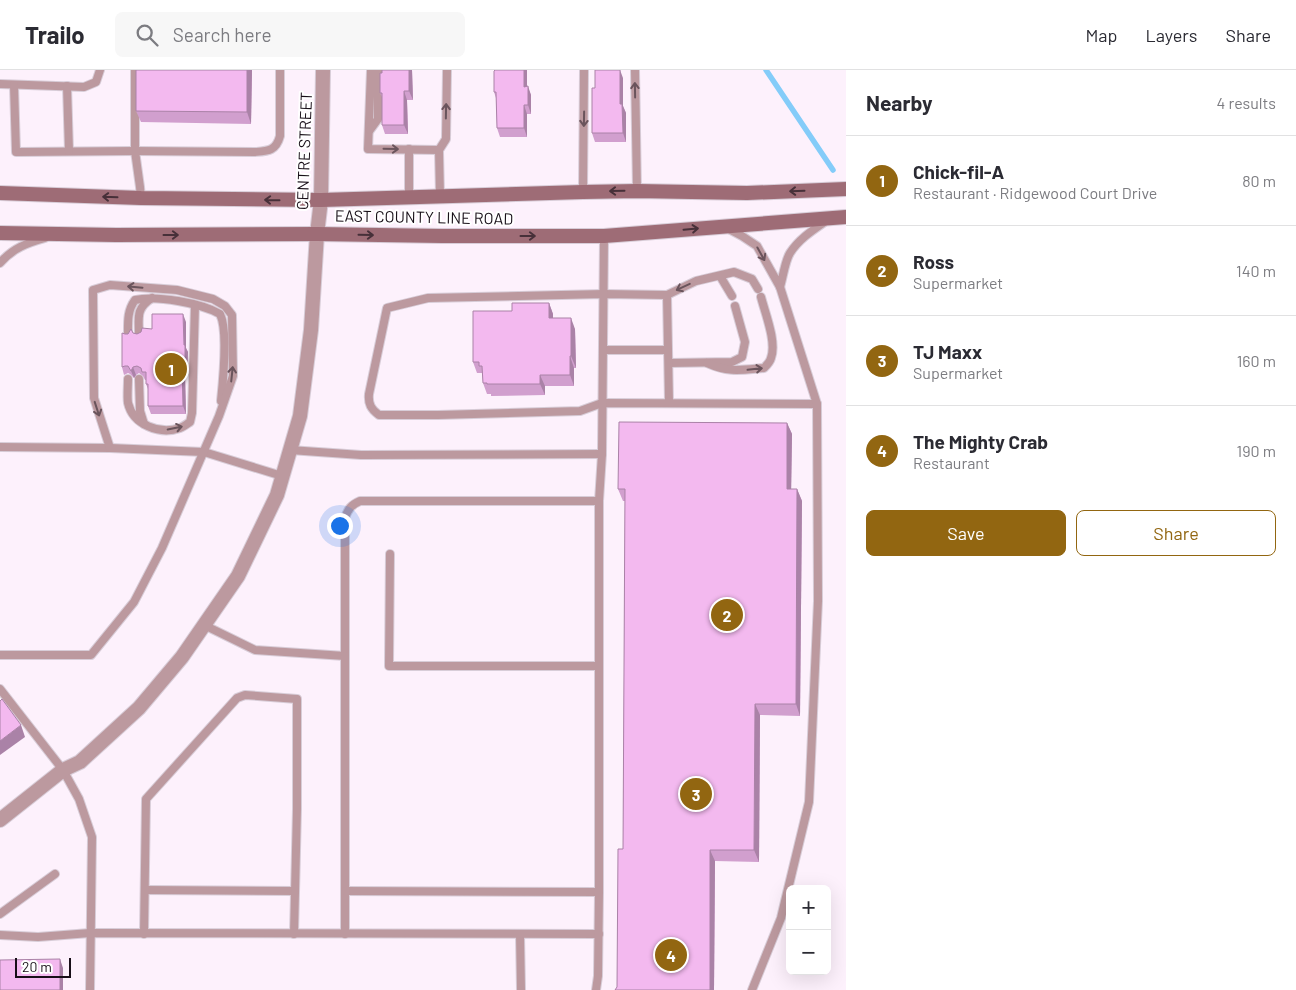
<!DOCTYPE html>
<html lang="en">
<head>
<meta charset="utf-8">
<style>
  :root { --surface:#fff; --page:#f7f7f7; --text:#2b2b33; --muted:#7c7c81; --line:#e1e1e2; --accent:#926611 }
  body { margin:0; font-family:Barlow,sans-serif; background:var(--page); color:var(--text) }
  .controls { position:absolute; right:15px; bottom:15px; display:grid; overflow:hidden; border-radius:8px; box-shadow:0 5px 20px #0002 }
  .controls button { width:45px; height:45px; display:grid; place-items:center; padding:0; border:0; border-bottom:1px solid var(--line); background:var(--surface); color:var(--text); font:25px sans-serif }
  .scale { position:absolute; left:15px; bottom:12px; width:56px; box-sizing:border-box; padding-left:5px; border:2px solid #180f18; border-top:0; font-size:14px; line-height:18px; white-space:nowrap; color:#180f18; -webkit-text-stroke:4px #fff; paint-order:stroke }
  .you { position:absolute; left:339px; top:455px; width:18px; height:18px; margin:-12px; border:4px solid #fff; border-radius:50%; background:#1a73e8; box-shadow:0 0 0 8px #1a73e833 }
  .badge { display:grid; place-items:center; width:32px; height:32px; border-radius:50%; background:var(--accent); color:#fff; font-size:16px; font-weight:700 }
  .pin { position:absolute; translate:-50% -50%; border:2px solid #fff; box-shadow:0 1px 5px #0006 }
  .list { margin:0; padding:0; list-style:none }
  h2 { display:flex; justify-content:space-between; align-items:center; height:65px; margin:0; padding:0 20px; font-size:21px }
  h2 small { font-size:16px; font-weight:400; color:var(--muted) }
  .list li { display:grid; grid-template-columns:32px 1fr auto; gap:15px; align-items:center; box-sizing:border-box; height:90px; padding:0 20px; border-top:1px solid var(--line) }
  .list b { display:block; font-size:19px; white-space:nowrap }
  .list p { margin:0; font-size:16px; white-space:nowrap; color:var(--muted) }
  .list em { font-size:16px; font-style:normal; color:var(--muted) }
  .actions { display:flex; gap:10px; padding:15px 20px }
  .actions a { flex:1; padding:11px 0; border:1px solid var(--accent); border-radius:8px; text-align:center; font-size:18px; color:var(--accent) }
  .actions .main { background:var(--accent); color:#fff }
  .icon { flex:none; width:28px; height:28px; fill:none; stroke:currentColor; stroke-width:2; stroke-linecap:round; stroke-linejoin:round }
  .map { position:relative; flex:none; width:846px; height:920px; overflow:hidden }
  header { display:flex; align-items:center; gap:30px; box-sizing:border-box; height:70px; padding:0 25px; background:var(--surface); border-bottom:1px solid var(--line) }
  header strong { font-size:24px }
  nav { display:flex; gap:28px; margin-inline-start:auto; font-size:18px }
  .search { width:350px; height:45px; background:var(--page); display:flex; align-items:center; gap:12px; box-sizing:border-box; padding:0 18px; border-radius:8px; color:var(--muted); font-size:19px }
  main { display:flex }
  aside { flex:1; background:var(--surface) }
  .map>svg:first-child { display:block }
  .lines { fill:none; stroke-linecap:round; stroke-linejoin:round }
  .stream { stroke:#84ccf9; stroke-width:5.5 }
  .service-casing { stroke:#d8cdd8; stroke-width:10 }
  .minor-casing { stroke:#d8cdd8; stroke-width:16 }
  .secondary-casing { stroke:#d8cdd8; stroke-width:16 }
  .service { stroke:#bc999f; stroke-width:8 }
  .minor { stroke:#bc999f; stroke-width:14 }
  .secondary { stroke:#9e6c76; stroke-width:14 }
  .wall { fill:#d19fce }
  .shaded-wall { fill:#aa82a7 }
  .building { fill:#f3b9ef; stroke:#aa82a7 }
  .oneway { stroke:#6a545c }
  .oneway2 { stroke:#473039 }
  .labels { text-anchor:middle; stroke-width:4; stroke-linejoin:round; paint-order:stroke }
  .street-label { font-size:16px; fill:#180f18; stroke:#fff }
</style>
</head>
<body>
<header>
<strong>Trailo</strong>
<div class="search"><svg class="icon" aria-label="search" viewBox="0 0 24 24"><circle cx="10" cy="10" r="6"/><path d="M15 15l6 6"/></svg>Search here</div>
<nav><a>Map</a><a>Layers</a><a>Share</a></nav>
</header>
<main>
<div class="map">
<svg width="846" height="920" viewBox="0 0 846 920">
  <rect width="100%" height="100%" fill="#fdf1fc"/>
  <g class="lines">
    <polyline class="stream" points="766,0 833,100"/>
    <g class="service-casing">
      <g id="service">
        <polyline points="135,0 135,81 140,117 141,128"/>
        <polyline points="371,0 368,79 439,80"/>
        <polyline points="635,0 637,121"/>
        <polyline points="0,14 84,17 96,12 100,0"/>
        <path d="M14,15l2,67 119,-1 120,1c13,-1 21,-1 25,-16v-66"/>
        <polyline points="67,16 69,81"/>
        <polyline points="370,60 378,49 378,0"/>
        <polyline points="409,79 409,127"/>
        <polyline points="583,122 584,0"/>
        <polyline points="440,126 439,80 446,69 447,0"/>
        <path d="M727,158l15,8 15,10 23,41c3,-10 5,-26 10,-34 9,-14 23,-23 36,-32"/>
        <path d="M0,193c13,-15 27,-20 45,-25"/>
        <polyline points="720,206 732,226"/>
        <polyline points="667,225 696,211 734,202 752,209 758,219"/>
        <path d="M128,266c0,-14 -1,-25 7,-36 21,-5 66,3 85,14 8,16 3,68 1,87"/>
        <path d="M139,266c0,-18 -4,-27 13,-38"/>
        <polyline points="603,280 668,280"/>
        <polyline points="669,293 732,292 742,287 745,272 735,236"/>
        <path d="M707,293c22,10 34,7 57,5 3,-3 6,-6 7,-10 6,-16 -6,-45 -10,-61"/>
        <path d="M128,309c0,8 -1,17 0,24 5,22 32,32 52,25 3,-1 7,-4 10,-6l2,-9 3,-108"/>
        <polyline points="139,309 140,341 144,354"/>
        <path d="M669,333l-2,-108 -63,-1 -176,4 -41,10 -18,86c-1,10 2,15 10,21h59l142,-4 22,-8 215,1"/>
        <polyline points="0,377 110,378 204,382 282,406"/>
        <polyline points="290,380 361,385 602,384"/>
        <polyline points="390,484 389,596 599,596"/>
        <path d="M204,555l51,25 90,6v-138c3,-9 6,-13 15,-17h239"/>
        <polyline points="0,585 91,585 134,532 162,478 219,346 233,306 232,245 225,236 213,229 177,220 110,215 93,220 94,328 110,378"/>
        <polyline points="345,586 345,864"/>
        <polyline points="0,619 63,700 79,729 92,767 90,920"/>
        <polyline points="145,820 295,821"/>
        <polyline points="345,821 599,822"/>
        <polyline points="0,844 55,804"/>
        <polyline points="144,864 146,729 237,628 245,625 297,629 297,739 294,864"/>
        <polyline points="520,864 521,920"/>
        <polyline points="0,865 38,867 90,863 599,864"/>
        <polyline points="596,920 598,906 599,822 599,431 602,384 604,166"/>
        <polyline points="752,920 781,848 809,732 818,531 817,334 780,217"/>
      </g>
    </g>
    <g class="minor-casing">
      <polyline id="minor" points="0,750 63,700 80,692 139,638 182,587 238,506 277,425 300,346 311,260 317,164 321,130 323,0"/>
    </g>
    <g class="secondary-casing">
      <g id="secondary">
        <polyline points="0,123 141,128 321,130 583,122 637,121 747,123 846,119"/>
        <polyline points="0,163 116,165 317,164 442,166 604,166 846,147"/>
      </g>
    </g>
    <use href="#service" class="service"/>
    <use href="#minor" class="minor"/>
    <use href="#secondary" class="secondary"/>
  </g>
  <g class="wall">
    <polygon points="252,0 251,54 141,52 136,41"/>
    <polygon points="412,0 413,30 407,30 408,64 385,64 382,55 382,27 380,23"/>
    <polygon points="623,8 623,36 626,43 626,72 595,72 592,63"/>
    <polygon points="527,16 531,25 531,44 527,44 527,67 500,67 497,58 496,28 494,22"/>
    <polygon points="549,233 553,244 553,248 575,259 576,298 574,298 574,316 545,316 545,325 491,326 491,324 487,324 483,313 482,303 477,303 473,292 512,241"/>
    <polygon points="186,252 186,278 188,282 187,305 185,305 186,344 151,344 148,336 148,319 146,314 146,310 145,310 143,306 139,303 136,305 134,308 130,304 128,303 124,305 122,297 125,264 133,263 137,264 152,259"/>
    <polygon points="787,353 792,364 791,419 797,419 802,431 800,646 760,645 759,792 715,791 714,920 615,920 617,917 623,779 625,431 623,431 618,419"/>
  </g>
  <g class="shaded-wall">
    <polygon points="247,0 252,0 251,54 247,42"/>
    <polygon points="409,0 412,0 413,30 409,21"/>
    <polygon points="524,0 527,0 527,26 524,17"/>
    <polygon points="620,0 623,8 623,36 626,43 626,72 623,63 620,34"/>
    <polygon points="528,16 531,25 531,44 528,35"/>
    <polygon points="404,21 407,30 408,64 404,55"/>
    <polygon points="524,35 527,44 527,67 524,58"/>
    <polygon points="549,233 553,244 553,260 549,248"/>
    <polygon points="183,244 186,252 186,278 188,282 187,305 185,298"/>
    <polygon points="571,248 575,259 576,298 571,286"/>
    <polygon points="570,286 574,298 574,316 570,305"/>
    <polygon points="133,297 136,305 134,308 131,301"/>
    <polygon points="182,298 185,305 186,344 183,336"/>
    <polygon points="540,305 545,316 545,325 540,314"/>
    <polygon points="787,353 792,364 791,431 787,419"/>
    <polygon points="797,419 802,431 800,646 796,634"/>
    <polygon points="755,634 760,645 759,792 754,780"/>
    <polygon points="21,655 25,667 0,685 0,671"/>
    <polygon points="710,780 715,791 714,920 710,920"/>
    <polygon points="60,889 63,898 63,920 60,920"/>
  </g>
  <g class="building">
    <polygon points="136,0 247,0 247,42 136,41"/>
    <polygon points="382,0 409,0 409,21 404,21 404,55 382,55 382,23 380,23 380,3 382,3"/>
    <polygon points="495,0 524,0 524,17 528,16 528,35 524,35 524,58 497,58 496,22 494,22 494,1"/>
    <polygon points="595,0 620,0 620,34 622,34 623,63 592,63 592,18 595,18"/>
    <polygon points="512,233 549,233 549,248 571,248 571,286 570,286 570,305 540,305 540,314 487,314 487,313 483,313 482,296 479,296 479,292 473,292 473,241 512,241"/>
    <polygon points="152,244 183,244 184,275 185,275 185,298 182,298 183,336 148,336 148,314 146,314 146,302 142,302 141,298 137,296 133,297 131,301 128,296 125,296 122,297 122,263 125,264 128,264 131,259 133,263 137,264 141,262 142,258 152,259"/>
    <polygon points="619,352 787,353 787,419 797,419 796,634 755,634 754,780 710,780 710,920 615,920 617,917 618,779 623,779 625,419 618,419"/>
    <polygon points="2,629 21,655 0,671 0,631"/>
    <polygon points="60,889 60,920 0,920 0,890"/>
  </g>
  <defs><path id="oneway-shaft" d="M-6 0H5M1.5-3L5.5 0L1.5 3" fill="none" stroke-width="1.6" stroke-linecap="round" stroke-linejoin="round" transform="scale(1.25)"/></defs>
  <g class="oneway">
    <use href="#oneway-shaft" transform="translate(635 20) rotate(-91)"/>
    <use href="#oneway-shaft" transform="translate(446 41) rotate(-89)"/>
    <use href="#oneway-shaft" transform="translate(584 49) rotate(91)"/>
    <use href="#oneway-shaft" transform="translate(391 79) rotate(1)"/>
    <use href="#oneway-shaft" transform="translate(761 184) rotate(61)"/>
    <use href="#oneway-shaft" transform="translate(135 217) rotate(-175)"/>
    <use href="#oneway-shaft" transform="translate(683 217) rotate(155)"/>
    <use href="#oneway-shaft" transform="translate(755 299) rotate(-6)"/>
    <use href="#oneway-shaft" transform="translate(232 304) rotate(-84)"/>
    <use href="#oneway-shaft" transform="translate(97 339) rotate(72)"/>
    <use href="#oneway-shaft" transform="translate(175 358) rotate(-12)"/>
  </g>
  <g class="oneway2">
    <use href="#oneway-shaft" transform="translate(617 121) rotate(179)"/>
    <use href="#oneway-shaft" transform="translate(797 121) rotate(178)"/>
    <use href="#oneway-shaft" transform="translate(110 127) rotate(-178)"/>
    <use href="#oneway-shaft" transform="translate(272 130) rotate(-179)"/>
    <use href="#oneway-shaft" transform="translate(691 159) rotate(-5)"/>
    <use href="#oneway-shaft" transform="translate(171 165)"/>
    <use href="#oneway-shaft" transform="translate(366 165) rotate(1)"/>
    <use href="#oneway-shaft" transform="translate(528 166)"/>
  </g>
  <g class="labels">
    <g class="street-label">
      <text transform="translate(304 81) rotate(-88)" y="6">CENTRE STREET</text>
      <text transform="translate(424 147) rotate(1)" y="6">EAST COUNTY LINE ROAD</text>
    </g>
  </g>
</svg>
<div class="controls">
<button>+</button>
<button>−</button>
</div>
<div class="scale">20 m</div>
<div class="you"></div>
<div class="pin badge" style="left:171px;top:299px">1</div>
<div class="pin badge" style="left:727px;top:545px">2</div>
<div class="pin badge" style="left:696px;top:724px">3</div>
<div class="pin badge" style="left:671px;top:885px">4</div>
</div>
<aside>
<h2>Nearby<small>4 results</small></h2>
<ul class="list">
<li><span class="badge">1</span><div><b>Chick-fil-A</b><p>Restaurant · Ridgewood Court Drive</p></div><em>80 m</em></li>
<li><span class="badge">2</span><div><b>Ross</b><p>Supermarket</p></div><em>140 m</em></li>
<li><span class="badge">3</span><div><b>TJ Maxx</b><p>Supermarket</p></div><em>160 m</em></li>
<li><span class="badge">4</span><div><b>The Mighty Crab</b><p>Restaurant</p></div><em>190 m</em></li>
</ul>
<div class="actions"><a class="main">Save</a><a>Share</a></div>
</aside>
</main>
</body>
</html>
